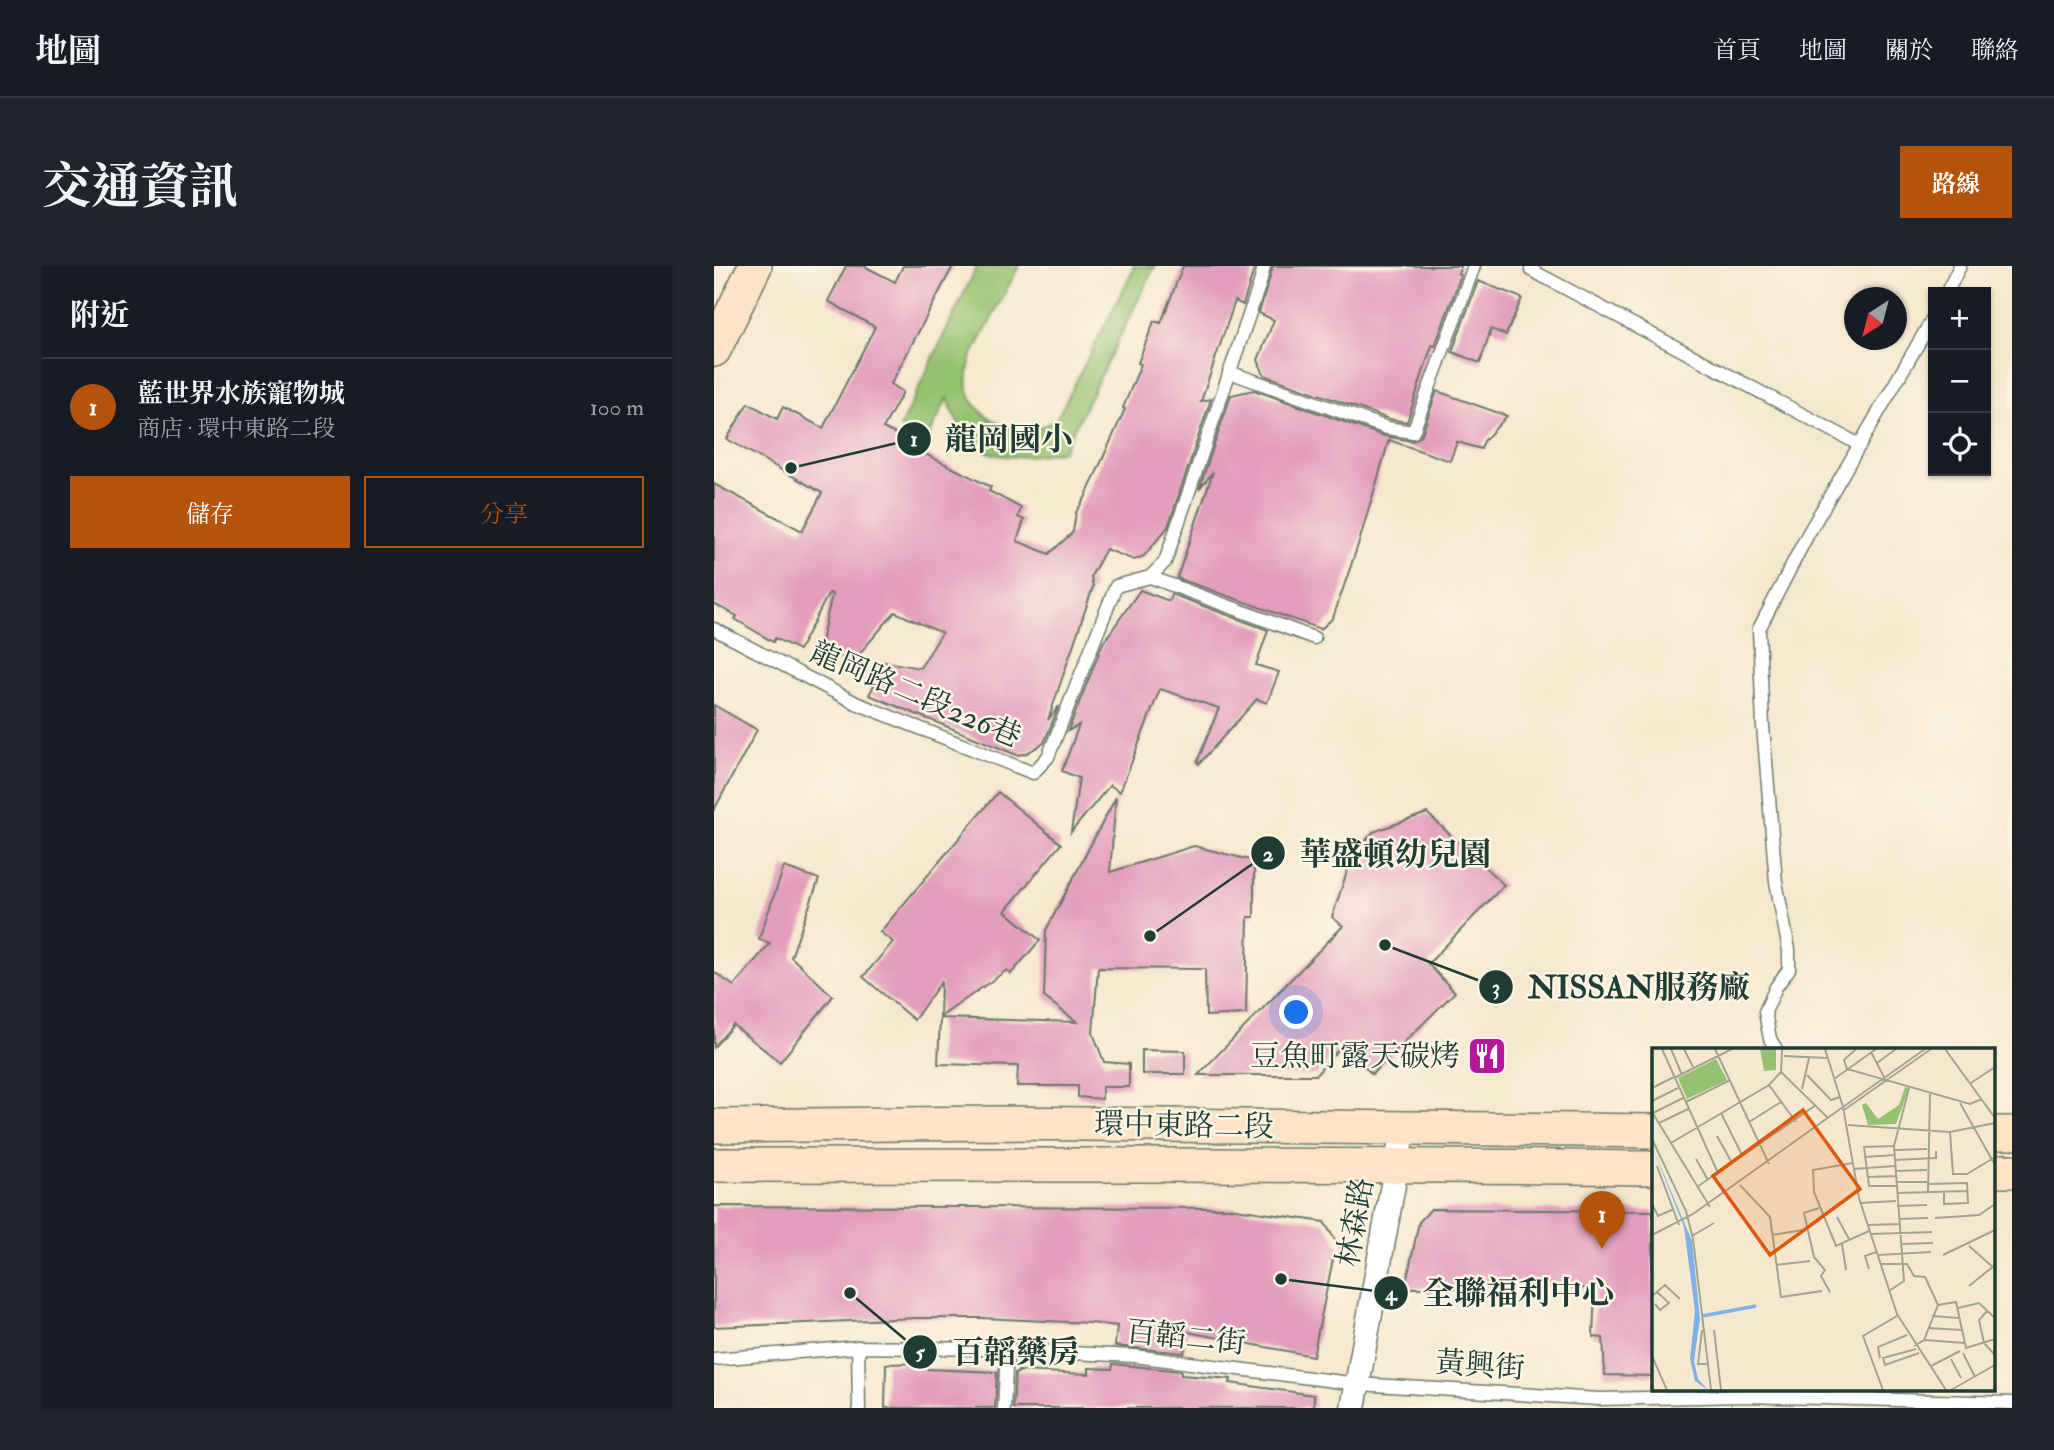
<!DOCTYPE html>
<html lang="zh-TW">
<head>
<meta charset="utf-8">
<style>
  :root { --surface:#171b24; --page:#20242c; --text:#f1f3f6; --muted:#9ea1a6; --line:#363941; --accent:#b45309 }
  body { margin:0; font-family:"IM FELL Double Pica","Noto Serif TC",serif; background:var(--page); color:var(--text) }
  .controls { position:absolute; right:21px; top:21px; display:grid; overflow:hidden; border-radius:0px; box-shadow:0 2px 5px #0004 }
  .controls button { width:63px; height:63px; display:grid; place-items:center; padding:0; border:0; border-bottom:2px solid var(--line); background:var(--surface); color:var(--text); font:35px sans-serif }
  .compass { position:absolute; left:1130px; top:21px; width:63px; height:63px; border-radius:50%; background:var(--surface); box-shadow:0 2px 5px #0004; rotate:216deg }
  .you { position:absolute; left:583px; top:747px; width:24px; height:24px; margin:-18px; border:5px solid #fff; border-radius:50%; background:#1a73e8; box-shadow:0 0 0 10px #1a73e833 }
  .badge { display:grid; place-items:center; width:46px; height:46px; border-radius:50%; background:var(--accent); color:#fff; font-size:23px; font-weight:700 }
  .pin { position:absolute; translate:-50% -58px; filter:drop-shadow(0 2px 4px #0008) }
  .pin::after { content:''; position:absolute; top:37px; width:24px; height:21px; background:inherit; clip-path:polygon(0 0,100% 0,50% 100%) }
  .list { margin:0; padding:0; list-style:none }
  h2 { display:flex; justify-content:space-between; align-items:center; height:91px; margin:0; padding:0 28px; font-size:30px }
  h2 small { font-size:23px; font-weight:400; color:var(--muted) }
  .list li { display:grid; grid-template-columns:46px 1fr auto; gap:21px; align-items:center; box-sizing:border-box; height:98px; padding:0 28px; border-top:2px solid var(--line) }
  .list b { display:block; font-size:26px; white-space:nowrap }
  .list p { margin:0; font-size:23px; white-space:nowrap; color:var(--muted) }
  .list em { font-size:23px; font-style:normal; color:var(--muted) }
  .actions { display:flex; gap:14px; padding:21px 28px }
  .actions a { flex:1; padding:16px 0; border:2px solid var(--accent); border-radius:0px; text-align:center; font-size:24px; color:var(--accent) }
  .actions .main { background:var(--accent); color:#fff }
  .icon { flex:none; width:38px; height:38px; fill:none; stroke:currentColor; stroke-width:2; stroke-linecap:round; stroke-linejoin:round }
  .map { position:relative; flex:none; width:1298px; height:1142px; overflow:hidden; border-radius:0px }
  header { display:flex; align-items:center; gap:42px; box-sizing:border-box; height:98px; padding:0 35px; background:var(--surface); border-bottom:2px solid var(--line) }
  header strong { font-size:33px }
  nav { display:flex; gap:38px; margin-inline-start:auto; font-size:24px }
  .intro { display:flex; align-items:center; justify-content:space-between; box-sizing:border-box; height:168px; padding:0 42px }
  h1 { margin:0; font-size:49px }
  .button { padding:18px 32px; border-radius:0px; background:var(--accent); color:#fff; font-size:24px; font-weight:700 }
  main { display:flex; gap:42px; padding:0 42px }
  aside { flex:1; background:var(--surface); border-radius:0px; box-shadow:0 2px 5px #0004 }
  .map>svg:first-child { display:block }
  .green { fill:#95c270; stroke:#5a8052; stroke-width:2 }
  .building { fill:#e39ebd }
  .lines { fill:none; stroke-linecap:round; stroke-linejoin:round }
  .lane-casing { stroke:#6a796a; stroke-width:15 }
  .street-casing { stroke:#6a796a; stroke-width:27 }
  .secondary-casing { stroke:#6a796a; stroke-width:36 }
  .lane { stroke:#fff; stroke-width:12 }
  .street { stroke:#fff; stroke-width:24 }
  .secondary { stroke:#fee4c6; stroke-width:33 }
  .labels { text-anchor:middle; stroke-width:5; stroke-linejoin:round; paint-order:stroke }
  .street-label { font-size:30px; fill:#1f3d34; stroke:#fcf5e5 }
  .poi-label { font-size:30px; fill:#1f3d34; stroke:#fcf5e5; text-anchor:end }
  .inset-river { fill:none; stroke:#7cb1ea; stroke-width:3.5 }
  .inset-road { fill:none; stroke:#a0a490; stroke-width:2 }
  .view { fill:#de580e; fill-opacity:0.15; stroke:#de580e; stroke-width:3.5 }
  .inset-edge { fill:none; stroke:#1f3d34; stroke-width:3.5 }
  .leader { fill:none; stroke:#1f3d34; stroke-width:2.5 }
  .callout-dot { fill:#1f3d34; stroke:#fcf5e5; stroke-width:2.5 }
  .mark-label { font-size:21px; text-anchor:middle; font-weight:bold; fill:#fff }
  .callout-label { font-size:32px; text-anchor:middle; font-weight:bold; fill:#1f3d34; stroke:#fcf5e5; stroke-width:5; stroke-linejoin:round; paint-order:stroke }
</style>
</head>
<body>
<header>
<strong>地圖</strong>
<nav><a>首頁</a><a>地圖</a><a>關於</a><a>聯絡</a></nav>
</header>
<div class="intro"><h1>交通資訊</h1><a class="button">路線</a></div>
<main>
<aside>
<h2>附近<small></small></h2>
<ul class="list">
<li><span class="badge">1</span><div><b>藍世界水族寵物城</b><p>商店 · 環中東路二段</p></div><em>100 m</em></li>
</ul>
<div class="actions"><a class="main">儲存</a><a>分享</a></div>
</aside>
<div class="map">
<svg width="1298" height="1142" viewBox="0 0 1298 1142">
  <rect width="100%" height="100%" fill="#fcf5e5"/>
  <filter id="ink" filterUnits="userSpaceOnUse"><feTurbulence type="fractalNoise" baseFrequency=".0143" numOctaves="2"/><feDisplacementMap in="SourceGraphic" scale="14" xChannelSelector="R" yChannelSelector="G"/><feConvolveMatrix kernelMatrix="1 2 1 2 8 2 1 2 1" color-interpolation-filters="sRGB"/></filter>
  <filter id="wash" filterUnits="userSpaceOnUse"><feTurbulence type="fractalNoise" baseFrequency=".00686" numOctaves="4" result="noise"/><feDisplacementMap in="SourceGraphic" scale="28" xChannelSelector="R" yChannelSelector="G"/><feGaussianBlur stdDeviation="1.57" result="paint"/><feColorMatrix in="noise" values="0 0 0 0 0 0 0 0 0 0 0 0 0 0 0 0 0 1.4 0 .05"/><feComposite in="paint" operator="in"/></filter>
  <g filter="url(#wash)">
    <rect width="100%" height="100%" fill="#f6e8ce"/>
    <path class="green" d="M263,0h42l-48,92c-3,12 -6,27 -1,38 10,22 42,39 65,33 7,-2 14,-6 21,-9l77,-149v-5h22l-92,185c-34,6 -78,15 -100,-19 -7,-11 -11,-23 -16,-34l-20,43 -27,-14z"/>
    <g id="blocks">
      <g class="building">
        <polygon points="132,0 150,0 181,16 189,0 239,0 177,118 189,126 169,162 214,184 211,188 277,221 275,225 307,242 304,251 310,254 303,275 335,288 359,266 362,246 371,232 411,143 409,142 427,98 424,97 440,55 447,57 469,0 541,0 529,39 521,35 487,135 497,133 454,261 430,290 420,294 392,283 377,310 379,321 334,454 345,440 330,477 311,488 303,489 155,429 171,396 206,402 228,367 181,346 141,393 132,387 129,392 106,381 118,328 115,327 85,384 61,372 59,376 21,353 23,350 0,338 0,218 88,265 108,227 13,173 34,137 63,153 69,141 109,162 161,61 114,35"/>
        <polygon points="559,0 747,0 744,8 747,9 721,80 718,79 693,156 675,153 550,109 544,94 560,54 545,47"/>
        <polygon points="764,15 808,32 792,69 777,63 766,97 738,86"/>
        <polygon points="540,124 670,170 698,175 707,170 723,125 793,150 770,175 767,183 743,176 736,195 675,174 645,276 619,352 607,363 463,312 499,206 485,223 517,129"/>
        <polygon points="426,324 455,335 457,328 554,364 542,399 565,406 553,437 543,433 485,498 483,496 505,442 446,423 406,526 396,519 357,566 365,512 348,505 365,459 354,465 389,377"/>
        <polygon points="0,439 43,464 0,544"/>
        <polygon points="284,526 347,578 291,645 326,674 297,708 293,704 226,751 227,716 200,754 149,711 179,676 166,666"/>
        <polygon points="402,531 396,606 480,580 540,595 540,651 534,651 532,748 492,750 491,703 384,702 379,767 390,796 415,798 415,821 388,821 388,833 364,831 364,820 303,820 304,800 224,798 226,752 363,756 330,731 332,664"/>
        <polygon points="713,547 790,619 714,698 741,726 658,808 628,779 602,809 484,809 629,660 618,651 638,591 659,566"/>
        <polygon points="70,601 105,613 77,691 119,730 66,796 19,759 0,781 0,706 20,720 56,677 45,673"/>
        <polygon points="428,784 471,785 471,808 428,808"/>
        <polygon points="0,940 515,942 610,956 630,988 619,993 599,1090 473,1066 470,1087 401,1080 403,1060 377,1057 267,1052 202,1052 0,1061"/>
        <polygon points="717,943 939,945 939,1110 891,1109 889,1072 879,1071 881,1022 837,1021 837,1018 769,1019 768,1022 691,1022 705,956"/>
        <polygon points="213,1097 213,1103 283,1106 281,1142 171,1142 172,1098"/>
        <polygon points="399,1098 467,1105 467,1109 517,1113 516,1117 600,1129 600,1142 299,1142 301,1107 304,1107 304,1105 375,1108 375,1102 398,1103"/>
      </g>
    </g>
  </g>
  <g filter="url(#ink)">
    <use href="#blocks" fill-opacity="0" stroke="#6a796a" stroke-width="2"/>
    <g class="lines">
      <g class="lane-casing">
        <g id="lane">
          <polyline points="817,4 1146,179"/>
          <polyline points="1233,26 1246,0"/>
          <polyline points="515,106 673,162 699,166 760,0"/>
          <polyline points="436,311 600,372"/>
          <polyline points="0,363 142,437 319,507 334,491 402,320 436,311 451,296 546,17 550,0"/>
          <polyline points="1062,783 1056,773 1051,746 1062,721 1075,703 1075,684 1062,616 1049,460 1045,363 1094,268 1219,52"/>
          <polyline points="144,1081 145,1142"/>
          <polyline points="0,1093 144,1081 271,1083 420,1090 644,1118 884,1133 1031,1130 1298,1137"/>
          <polyline points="290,1142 293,1084"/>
        </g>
      </g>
      <g class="street-casing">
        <polyline id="street" points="639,1142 689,863"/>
      </g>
      <g class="secondary-casing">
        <g id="secondary">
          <polyline points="0,84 41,0"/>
          <polyline points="0,860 286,857 939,865"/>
          <polyline points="1279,867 1298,867"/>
          <path d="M0,899c313,1 626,-2 939,3"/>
          <polyline points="1279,905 1298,905"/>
        </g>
      </g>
      <use href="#lane" class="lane"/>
      <use href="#street" class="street"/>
      <use href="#secondary" class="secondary"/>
    </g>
  </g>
  <defs>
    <g id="restaurant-square" transform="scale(2.0125)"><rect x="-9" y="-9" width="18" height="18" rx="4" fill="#b5179e" stroke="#fcf5e5"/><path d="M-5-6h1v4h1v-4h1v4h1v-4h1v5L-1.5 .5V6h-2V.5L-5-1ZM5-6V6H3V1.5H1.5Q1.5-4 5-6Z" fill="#fff"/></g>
  </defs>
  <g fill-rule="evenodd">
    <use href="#restaurant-square" x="773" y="790"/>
  </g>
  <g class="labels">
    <g class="street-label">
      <text transform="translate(202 428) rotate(23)" y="10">龍岡路二段226巷</text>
      <text transform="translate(470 859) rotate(1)" y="10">環中東路二段</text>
      <text transform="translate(641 956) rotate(-80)" y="10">林森路</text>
      <text transform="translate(472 1071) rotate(6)" y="10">百韜二街</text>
      <text transform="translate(766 1099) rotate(4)" y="10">黃興街</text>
    </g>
    <g class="poi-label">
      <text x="746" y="800">豆魚町露天碳烤</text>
    </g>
  </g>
  <g transform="translate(938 782)">
    <rect width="343" height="343" fill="#f6e8ce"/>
    <path d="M108,1h16v21l-12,1zM64,11l11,21 -40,19 -9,-21zM253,39l4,1 -13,36 -28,1 -6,-20 4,-2 12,16 21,-14z" fill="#95c270"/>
    <path d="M0,98l40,95 8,78 -6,42 4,18 10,11 -13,-9 -5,-22 5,-48 -11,-84z" fill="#7cb1ea"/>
    <path class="inset-river" d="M50,268l54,-10"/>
    <path class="inset-road" d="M10,1l56,124M19,1l11,26M32,1l10,20M63,1l54,115M173,1l18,58 82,-58M204,1l-12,11 3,9 123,35 12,-5M293,1l50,69M219,4l14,27M132,8l43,2M225,15l19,-14M129,24l47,46M155,27l24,25 9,-3M22,30l58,-29M182,31l42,-30M319,35l24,-16M117,37l27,37M0,40l22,-11M150,41l7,-31M0,53l26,-13M34,54l44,-22M308,55l35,62M192,62l87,-61M0,64l58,95M1,65l30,-15M69,65l21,42M97,74l32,-20M7,75l29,-14M196,77l102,7 45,-9M298,84l3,42h14l28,-17M65,88l15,27M0,91l34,72 7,28 18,151M19,95l98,-58 12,-13 1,-23M242,98l15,-58M243,102l32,-1M213,109l30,-2M44,111l12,21M243,112l41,-2v-7M201,115l-40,7 1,22 22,54 33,-15M5,118l22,59M201,121l42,-3M244,123l31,-1M216,129l28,-1M244,134h31M275,136l40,-1 1,20 -24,1v-12M88,137l30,32 11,80 41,-6M45,139l119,-82M245,145l71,-2M276,145l2,-99M208,155l36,-2M0,156l6,12 16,-7M245,158l30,-1M167,160l-15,5 10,44 11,13 -4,6 9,16M185,169l12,22M283,170l44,-3 16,-11M247,171l29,-1M215,177l32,-1M219,186l61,-2M0,187l41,-21 150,-107 16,91 38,116 49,76M120,187l31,-5M40,188l22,-13M190,196l4,26M249,196l32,-1M317,198l26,23M226,207l53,-3M291,207l52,-25M228,216h27l7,12 11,1 13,28M124,217l34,-4M217,221l-4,-13 11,-4M317,238l26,-21M237,243l15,-10 -10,-135 -30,1 5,39h28M0,248l13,-11 15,14M3,256l5,6 9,-7 -12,-11M306,260l21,-5 16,15M335,263l-8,9 5,23 11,12M280,268l27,2M276,280l34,2M50,282l-4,34h9M62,282l7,60M272,292l41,3M262,298l10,-6 14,-35 18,-3 10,46 29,-9M264,301l-33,9 2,7 34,-12M311,305l12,24M0,308l15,34M228,310l-2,-11 29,-12M299,311l10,19M279,318l29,-15M231,342l-20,-54 34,-20M299,342l44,-25"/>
    <path class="view" d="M151,62l57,79 -90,66 -57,-79z"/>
    <rect width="343" height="343" class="inset-edge"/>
  </g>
  <path class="leader" d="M77 202L200 173M436 670L554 587M671 679L782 721M567 1013L677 1027M136 1027L206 1086"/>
  <g class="callout-dot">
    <circle cx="77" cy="202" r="7"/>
    <circle cx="436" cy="670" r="7"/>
    <circle cx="671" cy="679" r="7"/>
    <circle cx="567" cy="1013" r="7"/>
    <circle cx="136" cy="1027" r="7"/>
    <circle cx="200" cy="173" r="18"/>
    <circle cx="554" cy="587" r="18"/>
    <circle cx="782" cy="721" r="18"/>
    <circle cx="677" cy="1027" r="18"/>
    <circle cx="206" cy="1086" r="18"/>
  </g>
  <g class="mark-label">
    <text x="200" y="180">1</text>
    <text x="554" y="595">2</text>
    <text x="782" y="728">3</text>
    <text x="677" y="1034">4</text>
    <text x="206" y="1093">5</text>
  </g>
  <g class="callout-label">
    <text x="295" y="184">龍岡國小</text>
    <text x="681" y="599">華盛頓幼兒園</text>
    <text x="925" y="732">NISSAN服務廠</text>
    <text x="804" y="1038">全聯福利中心</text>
    <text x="302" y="1097">百韜藥房</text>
  </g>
</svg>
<div class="controls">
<button>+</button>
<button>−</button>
<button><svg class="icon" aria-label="locate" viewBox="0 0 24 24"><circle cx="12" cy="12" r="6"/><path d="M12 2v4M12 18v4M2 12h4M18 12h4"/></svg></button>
</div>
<svg class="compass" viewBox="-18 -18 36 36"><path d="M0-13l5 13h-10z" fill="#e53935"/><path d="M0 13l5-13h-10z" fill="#9ea1a6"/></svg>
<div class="you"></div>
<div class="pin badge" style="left:888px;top:983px">1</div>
</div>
</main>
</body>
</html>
